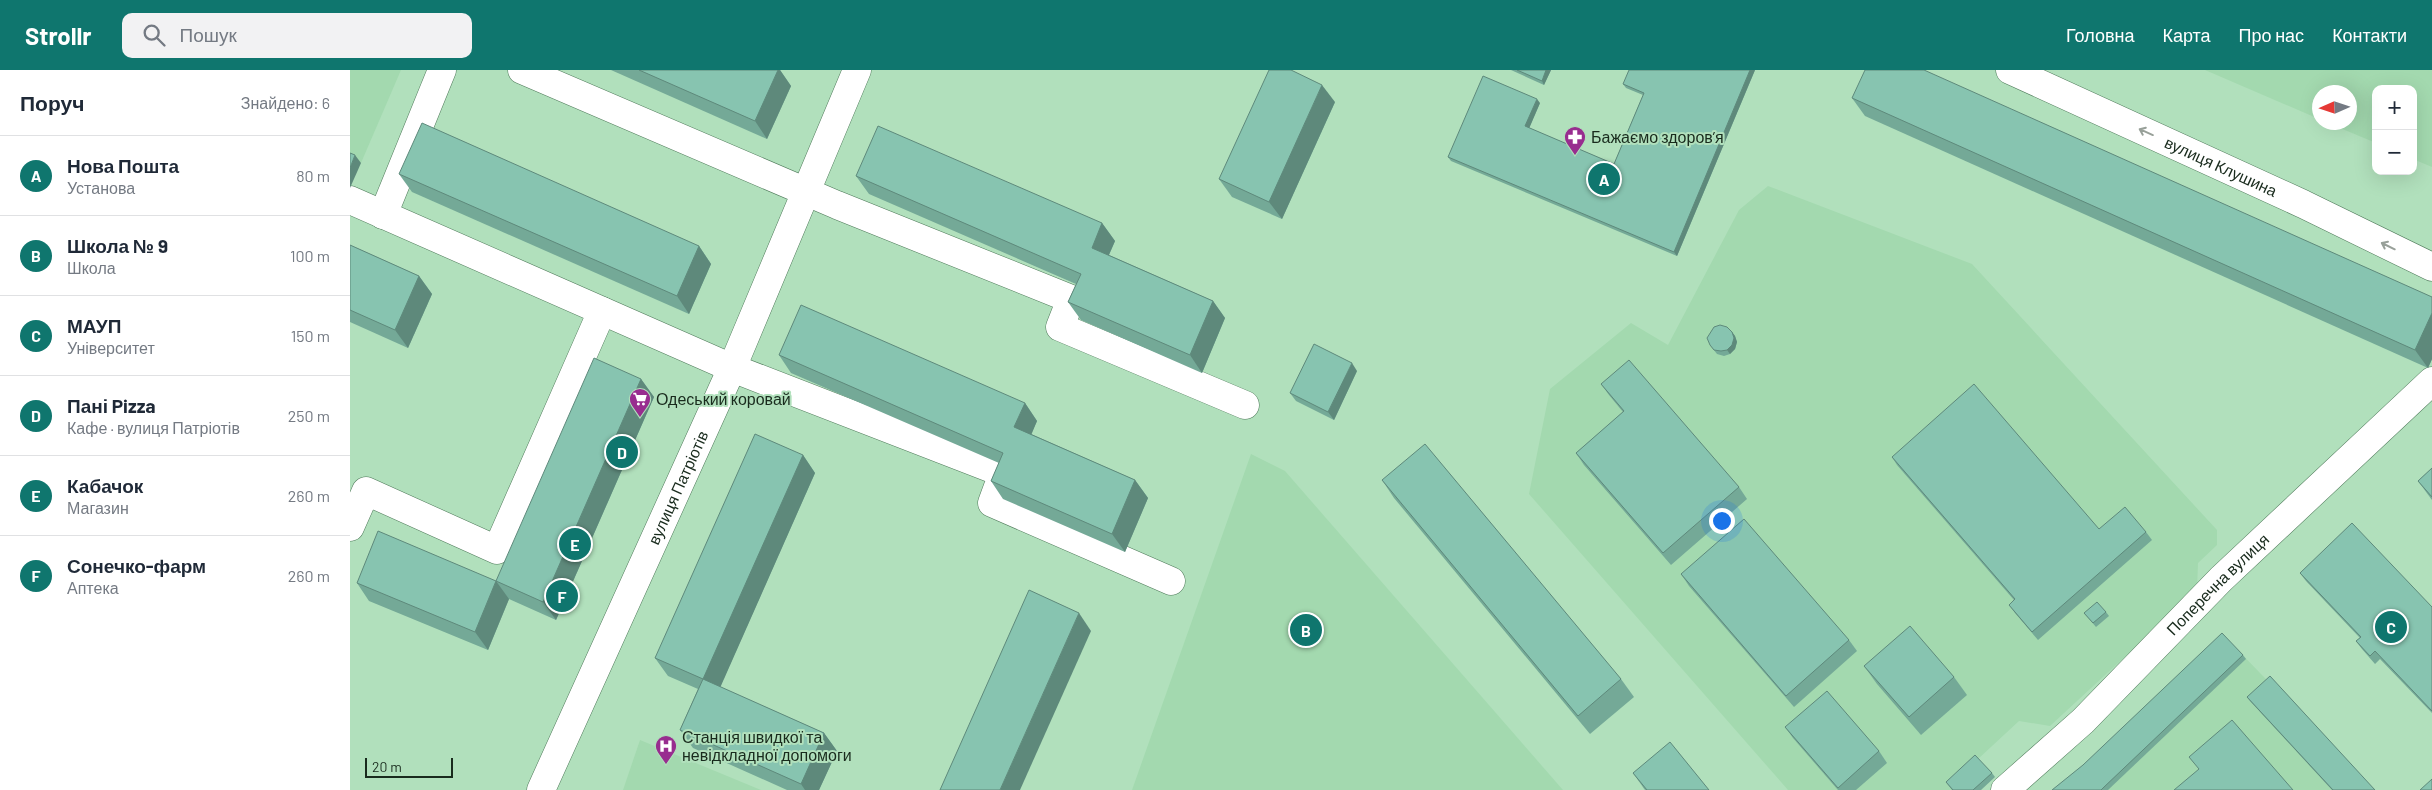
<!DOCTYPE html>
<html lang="uk">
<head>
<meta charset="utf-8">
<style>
  :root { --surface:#fff; --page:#f2f2f3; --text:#1f2937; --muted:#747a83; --line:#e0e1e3; --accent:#0f766e }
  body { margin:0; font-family:Barlow,sans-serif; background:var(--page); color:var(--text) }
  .controls { position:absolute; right:15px; top:15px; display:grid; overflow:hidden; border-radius:10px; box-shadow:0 5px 20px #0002 }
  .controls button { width:45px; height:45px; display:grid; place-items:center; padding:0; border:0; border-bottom:1px solid var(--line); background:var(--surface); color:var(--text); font:25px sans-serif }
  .compass { position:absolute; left:1962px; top:15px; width:45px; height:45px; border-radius:50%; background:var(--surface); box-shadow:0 5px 20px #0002; rotate:267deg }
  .scale { position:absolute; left:15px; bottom:12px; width:88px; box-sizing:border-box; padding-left:5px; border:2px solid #192b1d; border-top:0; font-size:14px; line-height:18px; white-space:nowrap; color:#192b1d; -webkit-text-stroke:4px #b1e0bc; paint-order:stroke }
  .you { position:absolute; left:1371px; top:450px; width:18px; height:18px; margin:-12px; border:4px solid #fff; border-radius:50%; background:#1a73e8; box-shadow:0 0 0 8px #1a73e833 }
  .badge { display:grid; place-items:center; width:32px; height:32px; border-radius:50%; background:var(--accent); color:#fff; font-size:16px; font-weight:700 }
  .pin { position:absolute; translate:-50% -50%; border:2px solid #fff; box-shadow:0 1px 5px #0006 }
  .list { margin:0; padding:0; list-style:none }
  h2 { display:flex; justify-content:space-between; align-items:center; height:65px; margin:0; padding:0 20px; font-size:21px }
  h2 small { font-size:16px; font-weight:400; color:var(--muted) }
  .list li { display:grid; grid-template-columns:32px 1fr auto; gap:15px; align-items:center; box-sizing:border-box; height:80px; padding:0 20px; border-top:1px solid var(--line) }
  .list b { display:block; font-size:19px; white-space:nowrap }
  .list p { margin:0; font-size:16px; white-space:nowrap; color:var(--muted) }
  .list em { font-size:16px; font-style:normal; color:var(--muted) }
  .icon { flex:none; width:28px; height:28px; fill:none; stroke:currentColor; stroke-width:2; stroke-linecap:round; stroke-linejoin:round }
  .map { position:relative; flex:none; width:2082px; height:720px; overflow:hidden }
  header { display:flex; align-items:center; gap:30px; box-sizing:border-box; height:70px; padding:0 25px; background:var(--accent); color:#fff }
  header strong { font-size:24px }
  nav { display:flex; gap:28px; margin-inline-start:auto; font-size:18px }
  .search { width:350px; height:45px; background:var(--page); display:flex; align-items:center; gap:12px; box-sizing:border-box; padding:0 18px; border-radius:10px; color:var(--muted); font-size:19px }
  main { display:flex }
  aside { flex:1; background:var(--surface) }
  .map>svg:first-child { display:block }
  .built { fill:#a3d9af }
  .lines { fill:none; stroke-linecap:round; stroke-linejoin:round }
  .minor-casing { stroke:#4f7a5a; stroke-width:29 }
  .minor { stroke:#fff; stroke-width:28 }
  .wall { fill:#74a997 }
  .shaded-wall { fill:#5e897b }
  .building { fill:#87c4b0; stroke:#5e897b }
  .oneway { stroke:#98a099 }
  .labels { text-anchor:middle; stroke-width:4; stroke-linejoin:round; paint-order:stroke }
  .poi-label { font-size:16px; fill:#192b1d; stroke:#b1e0bc; text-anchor:start }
  .street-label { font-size:16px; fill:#192b1d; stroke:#b1e0bc }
</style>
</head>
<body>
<header>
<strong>Strollr</strong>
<div class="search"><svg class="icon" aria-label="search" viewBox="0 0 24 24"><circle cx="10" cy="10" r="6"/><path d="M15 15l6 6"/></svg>Пошук</div>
<nav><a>Головна</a><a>Карта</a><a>Про нас</a><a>Контакти</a></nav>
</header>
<main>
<aside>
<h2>Поруч<small>Знайдено: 6</small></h2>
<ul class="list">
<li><span class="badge">A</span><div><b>Нова Пошта</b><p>Установа</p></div><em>80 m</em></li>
<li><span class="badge">B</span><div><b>Школа № 9</b><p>Школа</p></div><em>100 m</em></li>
<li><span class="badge">C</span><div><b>МАУП</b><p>Університет</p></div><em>150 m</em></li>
<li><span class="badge">D</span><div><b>Пані Pizza</b><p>Кафе · вулиця Патріотів</p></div><em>250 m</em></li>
<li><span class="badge">E</span><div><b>Кабачок</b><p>Магазин</p></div><em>260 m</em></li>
<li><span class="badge">F</span><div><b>Сонечко-фарм</b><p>Аптека</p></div><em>260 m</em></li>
</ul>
</aside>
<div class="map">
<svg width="2082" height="720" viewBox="0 0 2082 720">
  <rect width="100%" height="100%" fill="#b1e0bc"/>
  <g class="built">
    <polygon points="0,0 51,0 11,93 0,88"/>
    <polygon points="1855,0 2082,0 2082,97 2063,89 2063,19 2026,19 2026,73 1978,53 2000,52 2000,22 1970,22 1969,49"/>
    <polygon points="1418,116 1622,194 1867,460 1867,475 1848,493 1847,520 1700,656 1669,651 1628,689 1631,720 1438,720 1179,424 1200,319 1281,253 1318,275 1389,140"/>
    <polygon points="901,384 935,401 1213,720 782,720"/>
    <polygon points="1875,567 2024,720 1711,720"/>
    <polygon points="290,670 411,720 273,720"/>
  </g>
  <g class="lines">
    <g class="minor-casing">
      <g id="minor">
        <polyline points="172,0 487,135 721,229 710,257 895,335"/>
        <path id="s1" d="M1660,0l293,134 129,63"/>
        <polyline points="0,130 382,298 653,403 642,433 821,511"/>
        <polyline points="33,145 92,0"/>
        <polyline points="0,457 16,421 147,480 252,241"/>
        <path id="s2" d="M191,720l191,-422 125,-298"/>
        <path id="s3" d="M1655,720l78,-69 138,-142 211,-198"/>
      </g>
    </g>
    <use href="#minor" class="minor"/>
  </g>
  <g class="wall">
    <polygon points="261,0 430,0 441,16 417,69"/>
    <polygon points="1161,0 1201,0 1194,15"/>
    <polygon points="1405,0 1327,186 1101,91 1098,87 1190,33 1179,58 1264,94 1293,25 1276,18 1273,14"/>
    <polygon points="1502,28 2082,227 2082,289 2078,298 1515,46"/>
    <polygon points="985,32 932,149 882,127 869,109"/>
    <polygon points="49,104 349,176 361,194 339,244 62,122"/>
    <polygon points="506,106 752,153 765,171 759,185 863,231 875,248 852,303 731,250 718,232 726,214 519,124"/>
    <polygon points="0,175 69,206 82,224 58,278 0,252"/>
    <polygon points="1382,262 1385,266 1387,272 1385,279 1380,284 1374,286 1367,284 1360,275"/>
    <polygon points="429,285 675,333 687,351 681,364 785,410 798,428 775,482 653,429 641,411 649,393 441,303"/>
    <polygon points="1007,301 984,350 946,331 940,323"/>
    <polygon points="291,309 304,327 206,550 159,529 138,580 19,531 7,513 146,511"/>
    <polygon points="1251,314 1389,417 1397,429 1321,495 1234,395 1226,383 1273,342 1259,325"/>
    <polygon points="453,385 465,403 370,617 474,663 487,681 469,720 437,720 343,678 330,660 348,619 318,606 305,588"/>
    <polygon points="1542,387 1749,459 1796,462 1802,470 1688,570 1665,543 1659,535 1664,530 1547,395"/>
    <polygon points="2082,398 2082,430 2068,411"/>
    <polygon points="1032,410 1271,609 1284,627 1240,664 1044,428"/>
    <polygon points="1950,503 2082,537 2082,643 2030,589 2025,594 2012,579 2006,571 2010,568 1956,511"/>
    <polygon points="1331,504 1499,570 1507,581 1444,637 1339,516"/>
    <polygon points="1756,542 1759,546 1746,557 1734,543"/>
    <polygon points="1893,585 1896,589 1758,720 1702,720"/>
    <polygon points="1514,596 1604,607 1617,625 1571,665 1527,614"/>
    <polygon points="1897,627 2025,720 1982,720 1900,631"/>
    <polygon points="1435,657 1529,681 1537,693 1506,720 1488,720 1443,668"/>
    <polygon points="1283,703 1359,720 1295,720"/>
    <polygon points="1642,703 1645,707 1631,720 1602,720 1596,712"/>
  </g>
  <g class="shaded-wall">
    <polygon points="428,0 430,0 441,16 417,69 405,51"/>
    <polygon points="1196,0 1201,0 1194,15 1192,11"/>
    <polygon points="1400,0 1405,0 1327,186 1324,182"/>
    <polygon points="972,15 985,32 932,149 919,132"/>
    <polygon points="1187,29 1190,33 1178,61 1175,56"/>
    <polygon points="5,85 11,93 0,118 0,98"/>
    <polygon points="752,153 765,171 754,196 742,178"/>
    <polygon points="349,176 361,194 339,244 327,226"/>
    <polygon points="69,206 82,224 58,278 45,260"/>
    <polygon points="863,231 875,248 852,303 840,285"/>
    <polygon points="2082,243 2082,289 2078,298 2065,280"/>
    <polygon points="1382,262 1385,266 1387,272 1385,279 1380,284 1377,280"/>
    <polygon points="1002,293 1007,301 984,350 978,342"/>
    <polygon points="291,309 304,327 206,550 193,532"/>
    <polygon points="675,333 687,351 677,375 664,357"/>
    <polygon points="453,385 465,403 366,627 353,609"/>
    <polygon points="785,410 798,428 775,482 762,464"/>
    <polygon points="146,511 159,529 138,580 125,562"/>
    <polygon points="729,543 741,561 670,720 650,720"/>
    <polygon points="474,663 487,681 469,720 455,720 451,714"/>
  </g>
  <g class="building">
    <polygon points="289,0 428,0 405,51"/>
    <polygon points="919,0 941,0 972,15 919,132 869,109"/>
    <polygon points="1167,0 1196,0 1192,11"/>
    <polygon points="1279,0 1400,0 1324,182 1098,87 1133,6 1187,29 1175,56 1264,94 1294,23 1273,14"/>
    <polygon points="1515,0 1574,0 2082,227 2082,243 2065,280 1502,28"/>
    <polygon points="72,53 349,176 327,226 49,104"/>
    <polygon points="528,56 752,153 742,178 863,231 840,285 718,232 731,204 506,106"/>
    <polygon points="0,83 5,85 0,98"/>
    <polygon points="0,175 69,206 45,260 0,240"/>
    <polygon points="451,235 675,333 664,357 785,410 762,464 641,411 653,383 429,285"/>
    <polygon points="1370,255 1377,257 1382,262 1384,268 1382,275 1377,280 1371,281 1364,280 1360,275 1357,268 1364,257"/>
    <polygon points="964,274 1002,293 978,342 940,323"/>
    <polygon points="244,288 291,309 193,532 146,511"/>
    <polygon points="1279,290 1389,417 1313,483 1226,383 1274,341 1251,314"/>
    <polygon points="1624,314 1749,459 1775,437 1796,462 1682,562 1659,535 1665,529 1542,387"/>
    <polygon points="405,364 453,385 353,609 474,663 451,714 330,660 353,609 305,588"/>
    <polygon points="1075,374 1271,609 1228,646 1032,410"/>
    <polygon points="2082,398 2082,427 2068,411"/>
    <polygon points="1394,449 1499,570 1436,626 1331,504"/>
    <polygon points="2002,453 2082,537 2082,641 2025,581 2020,586 2006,571 2011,567 1950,503"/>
    <polygon points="28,461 146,511 125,562 7,513"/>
    <polygon points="679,520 729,543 650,720 590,720"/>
    <polygon points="1747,532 1756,542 1743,553 1734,543"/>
    <polygon points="1560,556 1604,607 1559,647 1514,596"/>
    <polygon points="1872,563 1893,585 1753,718 1751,720 1702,720 1733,695"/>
    <polygon points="1920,606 2025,720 1983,720 1897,627"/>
    <polygon points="1477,621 1529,681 1488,718 1435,657"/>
    <polygon points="1882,650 1943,720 1824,720 1849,699 1839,687"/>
    <polygon points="1320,672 1359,720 1297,720 1283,703"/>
    <polygon points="1625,685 1642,703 1623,720 1603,720 1596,712"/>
    <polygon points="2082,709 2082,720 2070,720"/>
  </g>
  <defs><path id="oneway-shaft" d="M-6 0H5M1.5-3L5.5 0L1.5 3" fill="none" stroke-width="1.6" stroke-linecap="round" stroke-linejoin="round" transform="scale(1.25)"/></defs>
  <g class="oneway">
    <use href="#oneway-shaft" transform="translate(1796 62) rotate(-156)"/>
    <use href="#oneway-shaft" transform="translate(2038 176) rotate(-154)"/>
  </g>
  <defs>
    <g id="pharmacy-pin" transform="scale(1.125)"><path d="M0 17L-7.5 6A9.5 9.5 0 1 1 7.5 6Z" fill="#982d8f" stroke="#b1e0bc"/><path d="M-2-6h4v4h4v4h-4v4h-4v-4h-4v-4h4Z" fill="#fff"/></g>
    <g id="supermarket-pin" transform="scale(1.125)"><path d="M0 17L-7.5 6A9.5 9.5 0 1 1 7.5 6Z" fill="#982d8f" stroke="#b1e0bc"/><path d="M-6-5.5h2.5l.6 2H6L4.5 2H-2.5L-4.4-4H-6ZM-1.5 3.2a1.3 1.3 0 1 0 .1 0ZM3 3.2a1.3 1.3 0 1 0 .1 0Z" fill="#fff"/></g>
    <g id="hospital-pin" transform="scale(1.125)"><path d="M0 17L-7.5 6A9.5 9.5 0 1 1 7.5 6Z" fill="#982d8f" stroke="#b1e0bc"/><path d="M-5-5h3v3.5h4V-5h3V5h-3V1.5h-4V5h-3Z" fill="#fff"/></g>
  </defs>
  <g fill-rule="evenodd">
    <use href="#pharmacy-pin" x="1225" y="67"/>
    <use href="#supermarket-pin" x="290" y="329"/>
    <use href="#hospital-pin" x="316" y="676"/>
  </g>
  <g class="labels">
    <g class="poi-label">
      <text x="1241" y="73">Бажаємо здоровʼя</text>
      <text x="306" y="335">Одеський коровай</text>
      <text x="332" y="673">Станція швидкої та<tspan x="332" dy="18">невідкладної допомоги</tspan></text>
    </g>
    <g class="street-label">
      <text dy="6" stroke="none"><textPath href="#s1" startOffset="232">вулиця Клушина</textPath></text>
      <text dy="6" stroke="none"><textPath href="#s2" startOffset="332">вулиця Патріотів</textPath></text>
      <text dy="6" stroke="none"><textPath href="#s3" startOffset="296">Поперечна вулиця</textPath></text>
    </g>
  </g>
</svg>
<div class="controls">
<button>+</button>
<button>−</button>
</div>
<svg class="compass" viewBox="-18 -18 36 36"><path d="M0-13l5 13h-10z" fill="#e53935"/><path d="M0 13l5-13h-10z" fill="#747a83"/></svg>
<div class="scale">20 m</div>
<div class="you"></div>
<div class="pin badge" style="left:1254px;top:109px">A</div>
<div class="pin badge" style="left:956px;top:560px">B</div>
<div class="pin badge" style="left:2041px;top:557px">C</div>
<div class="pin badge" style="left:272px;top:382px">D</div>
<div class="pin badge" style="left:225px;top:474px">E</div>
<div class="pin badge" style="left:212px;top:526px">F</div>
</div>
</main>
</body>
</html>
